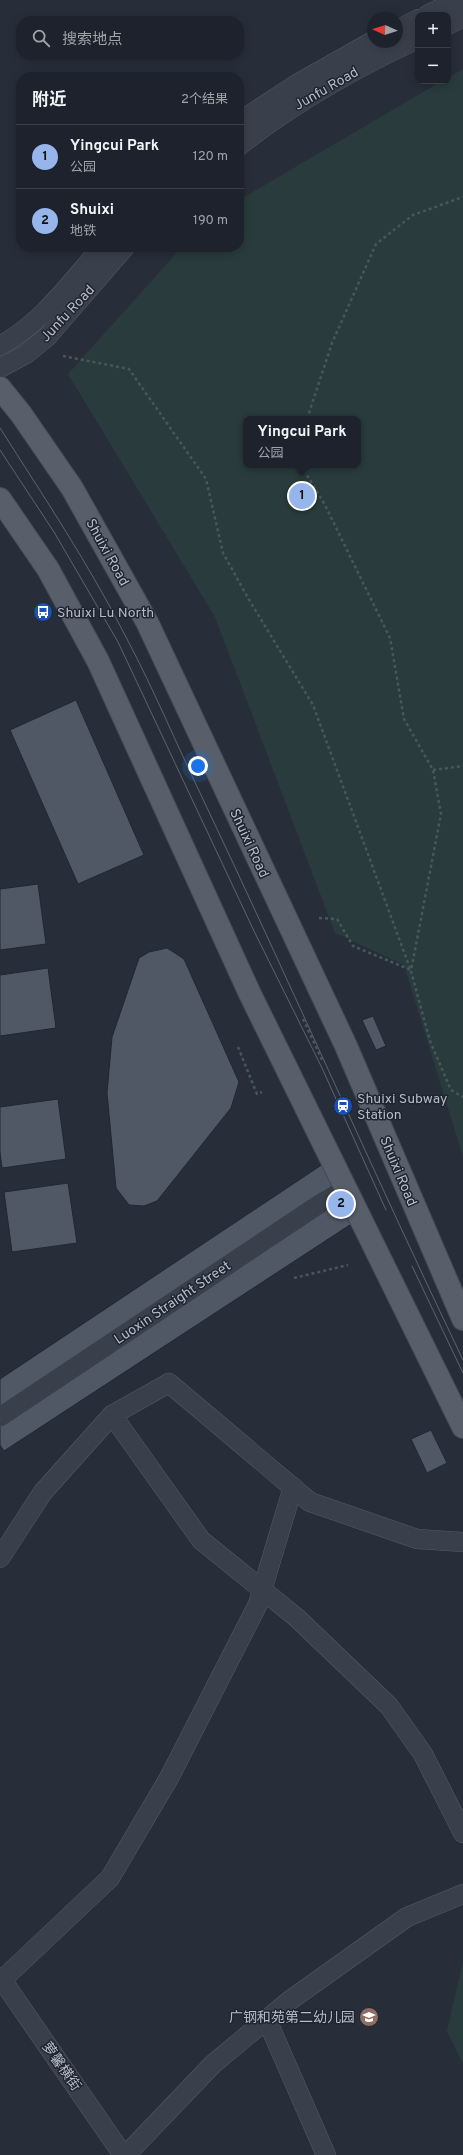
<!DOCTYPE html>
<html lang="zh">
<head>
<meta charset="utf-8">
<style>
  :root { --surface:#1d222c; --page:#252a34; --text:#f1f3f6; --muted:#a0a4a9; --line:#3b3f48; --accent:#96b5eb }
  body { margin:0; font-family:Overpass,"Noto Sans SC",sans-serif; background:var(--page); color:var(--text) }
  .controls { position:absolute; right:12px; top:12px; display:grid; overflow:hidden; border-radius:8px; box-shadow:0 2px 10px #0003 }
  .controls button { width:36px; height:36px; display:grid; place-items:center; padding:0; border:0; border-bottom:1px solid var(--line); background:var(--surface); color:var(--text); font:20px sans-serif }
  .compass { position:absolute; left:367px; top:12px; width:36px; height:36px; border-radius:50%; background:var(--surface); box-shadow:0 2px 10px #0003; rotate:273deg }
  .you { position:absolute; left:198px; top:766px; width:14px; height:14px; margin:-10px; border:3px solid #fff; border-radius:50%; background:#1a73e8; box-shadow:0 0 0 6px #1a73e833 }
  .badge { display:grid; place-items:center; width:26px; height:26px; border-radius:50%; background:var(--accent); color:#111; font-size:13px; font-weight:700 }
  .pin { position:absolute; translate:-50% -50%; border:2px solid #fff; box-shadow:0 1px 4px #0006 }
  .popup { position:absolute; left:243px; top:416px; width:118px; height:52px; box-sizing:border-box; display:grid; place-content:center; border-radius:8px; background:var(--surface); filter:drop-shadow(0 1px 3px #0005); font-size:13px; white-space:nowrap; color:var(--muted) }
  .popup b { font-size:15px; color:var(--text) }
  .popup::after { content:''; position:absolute; left:50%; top:100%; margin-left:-8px; border:8px solid transparent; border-top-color:var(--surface) }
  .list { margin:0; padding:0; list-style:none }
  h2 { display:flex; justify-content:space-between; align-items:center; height:52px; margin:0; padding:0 16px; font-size:17px }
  h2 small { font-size:13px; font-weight:400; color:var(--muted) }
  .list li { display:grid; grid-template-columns:26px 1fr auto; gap:12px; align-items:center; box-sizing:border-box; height:64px; padding:0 16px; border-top:1px solid var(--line) }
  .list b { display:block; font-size:15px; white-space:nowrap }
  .list p { margin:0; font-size:13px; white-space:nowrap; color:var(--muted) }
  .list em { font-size:13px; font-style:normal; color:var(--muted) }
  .icon { flex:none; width:22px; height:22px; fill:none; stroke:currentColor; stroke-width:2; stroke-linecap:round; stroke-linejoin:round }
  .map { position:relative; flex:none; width:463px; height:2155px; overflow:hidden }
  .search { position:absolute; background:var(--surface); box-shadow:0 2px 10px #0003; left:16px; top:16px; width:228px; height:44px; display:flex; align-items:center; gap:10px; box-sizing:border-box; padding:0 14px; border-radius:16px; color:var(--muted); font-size:15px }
  .panel { position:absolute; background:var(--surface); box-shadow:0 2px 10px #0003; left:16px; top:72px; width:228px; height:180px; border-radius:16px }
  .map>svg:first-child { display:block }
  .green { fill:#293b3c; fill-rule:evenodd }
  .building { fill:#505865; stroke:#212732 }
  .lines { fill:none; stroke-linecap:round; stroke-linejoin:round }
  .minor-casing { stroke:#555b66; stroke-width:20 }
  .major-casing { stroke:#434954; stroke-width:24 }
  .path { stroke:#48575a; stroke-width:2.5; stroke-dasharray:3 3; stroke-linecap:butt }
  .minor { stroke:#3a404b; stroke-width:19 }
  .major { stroke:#585f6a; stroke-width:22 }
  .tram { stroke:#5d6471; stroke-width:1 }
  .labels { text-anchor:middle; stroke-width:3; stroke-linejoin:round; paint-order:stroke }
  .street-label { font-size:14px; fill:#b6bcc6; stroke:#1f2530 }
  .poi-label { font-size:14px; fill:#b6bcc6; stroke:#1f2530; text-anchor:start }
</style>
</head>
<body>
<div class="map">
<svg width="463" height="2155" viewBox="0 0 463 2155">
  <rect width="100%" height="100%" fill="#272e3a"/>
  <g class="green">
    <path d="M463,69v1088l-59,-192 -69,-32 -120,-316 -147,-243 114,-127h57v-47l203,-119h6v-3zM246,419h112v46h-112z"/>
    <polygon points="463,1961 463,2064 447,2031"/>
  </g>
  <g class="building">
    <polygon points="76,700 144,855 78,884 10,730"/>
    <polygon points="38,884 46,944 0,950 0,889"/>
    <polygon points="167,948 184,959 239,1082 231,1108 157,1201 144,1206 129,1205 116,1188 107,1093 112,1037 139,958 149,952"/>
    <polygon points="48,968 56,1028 0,1036 0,975"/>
    <polygon points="373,1016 386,1046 376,1050 362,1020"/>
    <polygon points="58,1099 66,1159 2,1168 0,1152 0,1107"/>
    <polygon points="329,1160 359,1219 4,1451 0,1445 0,1379"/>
    <polygon points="68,1183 77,1243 12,1252 4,1192"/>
    <polygon points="431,1430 447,1463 427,1473 411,1439"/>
  </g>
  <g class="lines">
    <g class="minor-casing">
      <g id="minor">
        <polyline points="427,15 457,0"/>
        <polyline points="448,25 463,17"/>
        <polyline points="397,30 418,19"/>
        <polyline points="239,122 295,85 373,41"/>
        <path d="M239,146c55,-43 116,-78 179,-107"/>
        <path d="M0,346c42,-23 71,-64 102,-99"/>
        <polyline points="0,368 26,354 47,337 125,247"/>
        <polyline points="112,1415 201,1540 297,1618 389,1706 423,1754 463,1833"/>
        <polyline points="0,1417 318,1205 345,1189"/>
        <polyline points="0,1558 43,1492 112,1415 169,1383 310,1502 417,1539 463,1542"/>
        <polyline points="0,1977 123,2155"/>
        <polyline points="2,1980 110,1878 169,1778 258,1604 293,1487"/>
        <polyline points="267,2020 326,2155"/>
        <polyline points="126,2155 213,2064 289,2001 407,1917 463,1894"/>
      </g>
    </g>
    <g class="major-casing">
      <g id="major">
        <polyline points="0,388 21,414 72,488 147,622 346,1046 463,1319"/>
        <polyline points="0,499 48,569 98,661 250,994 463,1427"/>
      </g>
    </g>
    <g class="path">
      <polyline points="63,356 129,369 206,479 223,553 248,598 313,705 411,971"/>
      <polyline points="307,419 332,343 376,244 413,215 463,197"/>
      <polyline points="301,465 325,505 390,638 404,719 433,770 441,814 411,971 430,1041 451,1090 463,1097"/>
      <polyline points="433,770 463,766"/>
      <polyline points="319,918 337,919 353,946 411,970"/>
      <polyline points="303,1019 323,1062"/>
      <polyline points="238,1047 257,1094 262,1092"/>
      <polyline points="294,1278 348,1265"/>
    </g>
    <use href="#minor" class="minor"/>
    <use href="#major" class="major"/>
    <g class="tram">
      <path d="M0,428c44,69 90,138 127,211 27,51 49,104 74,156 89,187 172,377 262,565"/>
      <polyline points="0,450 54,532 118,642 254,931 322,1068 386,1210"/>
      <polyline points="412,1266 463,1373"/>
    </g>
  </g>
  <defs>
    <g id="bus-disc" transform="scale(1)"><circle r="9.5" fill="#1a4fb4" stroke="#1f2530"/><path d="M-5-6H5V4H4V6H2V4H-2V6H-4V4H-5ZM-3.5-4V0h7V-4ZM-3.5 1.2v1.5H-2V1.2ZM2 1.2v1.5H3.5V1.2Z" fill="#fff"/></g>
    <g id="station-disc" transform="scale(1)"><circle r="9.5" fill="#1a4fb4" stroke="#1f2530"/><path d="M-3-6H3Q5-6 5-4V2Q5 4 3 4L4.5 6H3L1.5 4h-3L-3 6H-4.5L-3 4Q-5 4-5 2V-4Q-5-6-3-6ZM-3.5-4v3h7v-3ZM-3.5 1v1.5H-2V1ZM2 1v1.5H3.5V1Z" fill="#fff"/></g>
    <g id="school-disc" transform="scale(1)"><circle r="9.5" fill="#8d6e63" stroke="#1f2530"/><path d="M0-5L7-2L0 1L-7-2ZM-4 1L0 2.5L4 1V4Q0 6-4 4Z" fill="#fff"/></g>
  </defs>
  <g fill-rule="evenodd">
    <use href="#bus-disc" x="43" y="612"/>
    <use href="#station-disc" x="343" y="1106"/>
    <use href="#school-disc" x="369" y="2017"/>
  </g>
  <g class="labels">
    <g class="street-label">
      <text transform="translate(326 88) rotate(-30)" y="5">Junfu Road</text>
      <text transform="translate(67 313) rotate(-47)" y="5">Junfu Road</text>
      <text transform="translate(108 552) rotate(61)" y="5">Shuixi Road</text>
      <text transform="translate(250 843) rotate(65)" y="5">Shuixi Road</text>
      <text transform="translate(399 1171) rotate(67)" y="5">Shuixi Road</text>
      <text transform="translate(172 1302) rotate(-34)" y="5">Luoxin Straight Street</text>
      <text transform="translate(62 2066) rotate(55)" y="5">萝馨横街</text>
    </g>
    <g class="poi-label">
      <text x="57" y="617">Shuixi Lu North</text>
      <text x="357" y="1103">Shuixi Subway<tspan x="357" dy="16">Station</tspan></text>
      <text x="355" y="2022" text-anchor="end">广钢和苑第二幼儿园</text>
    </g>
  </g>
</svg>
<div class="controls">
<button>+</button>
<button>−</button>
</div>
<svg class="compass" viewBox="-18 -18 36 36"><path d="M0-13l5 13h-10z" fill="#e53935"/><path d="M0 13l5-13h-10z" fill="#a0a4a9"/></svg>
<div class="you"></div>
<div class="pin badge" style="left:302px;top:496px">1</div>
<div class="popup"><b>Yingcui Park</b>公园</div>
<div class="pin badge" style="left:341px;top:1204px">2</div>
<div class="search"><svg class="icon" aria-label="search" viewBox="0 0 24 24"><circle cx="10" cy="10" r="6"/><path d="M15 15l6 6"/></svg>搜索地点</div>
<section class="panel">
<h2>附近<small>2个结果</small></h2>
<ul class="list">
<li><span class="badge">1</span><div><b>Yingcui Park</b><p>公园</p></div><em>120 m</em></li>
<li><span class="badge">2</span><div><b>Shuixi</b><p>地铁</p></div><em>190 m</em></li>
</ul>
</section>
</div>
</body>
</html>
